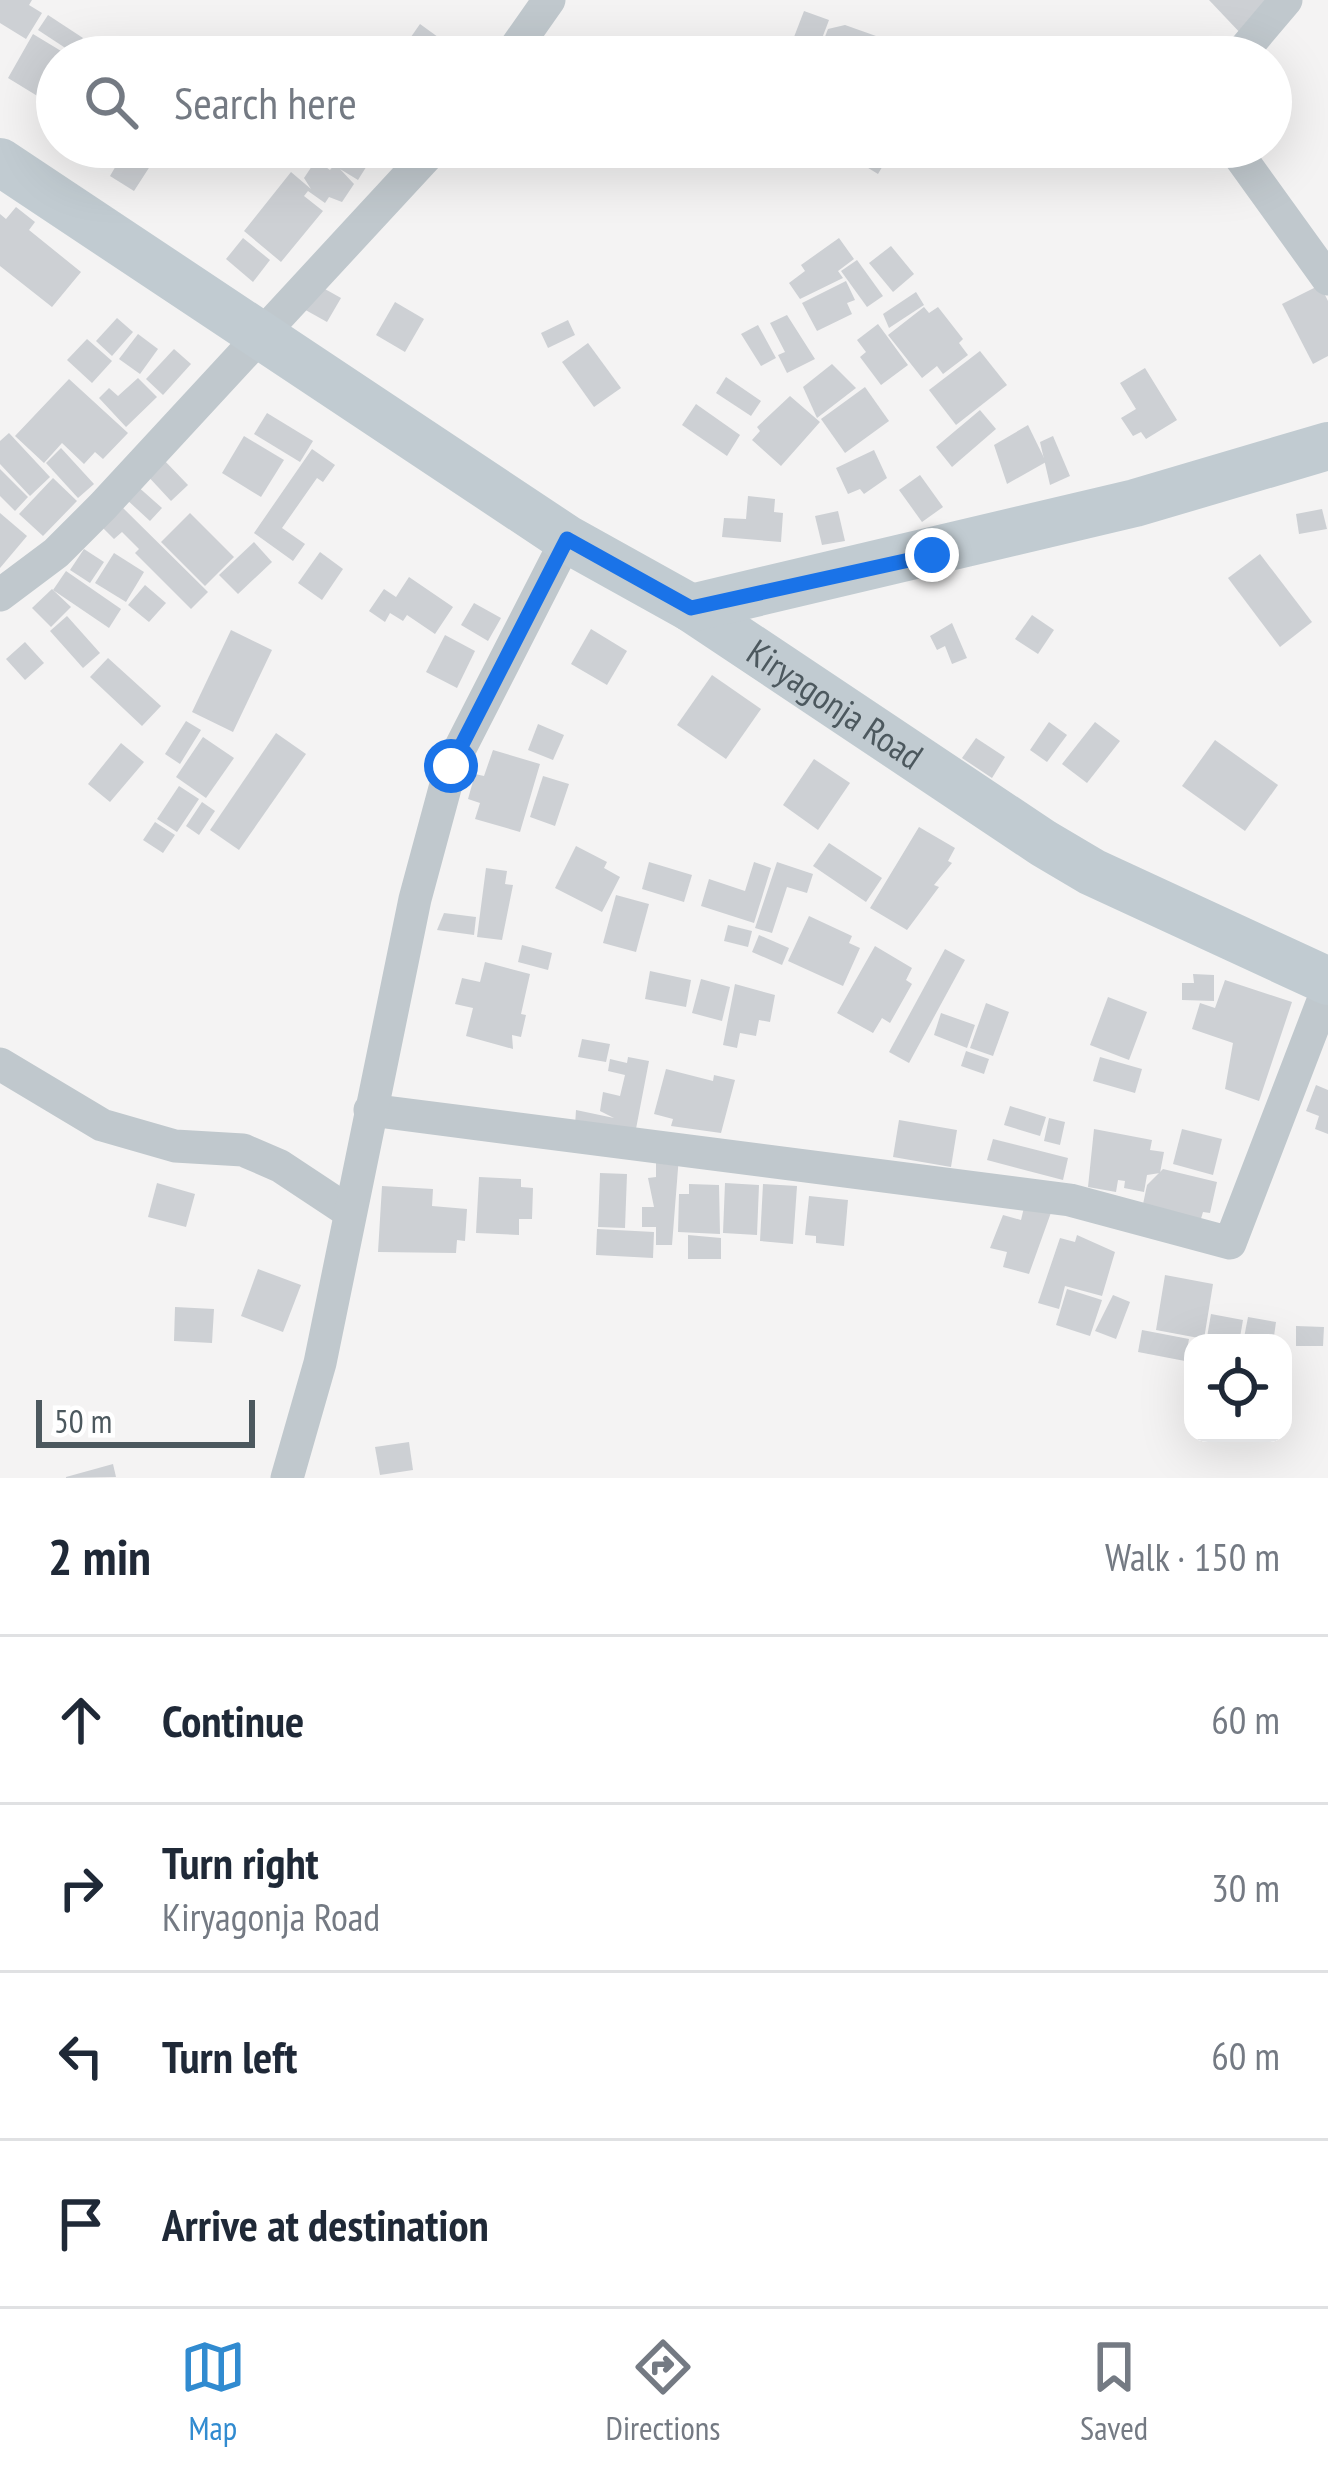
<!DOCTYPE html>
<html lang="en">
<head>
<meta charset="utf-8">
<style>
  :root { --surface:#fff; --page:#f6f6f7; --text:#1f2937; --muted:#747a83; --line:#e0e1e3; --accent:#318bd0 }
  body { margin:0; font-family:"PT Sans Narrow",sans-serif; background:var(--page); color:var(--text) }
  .controls { position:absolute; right:36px; bottom:36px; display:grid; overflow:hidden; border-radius:24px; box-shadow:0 12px 48px #0002 }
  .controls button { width:108px; height:108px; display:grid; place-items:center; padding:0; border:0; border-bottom:3px solid var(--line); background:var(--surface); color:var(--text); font:60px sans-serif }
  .scale { position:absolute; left:36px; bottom:30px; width:219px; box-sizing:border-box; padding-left:12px; border:6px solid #4c585e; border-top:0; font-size:33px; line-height:42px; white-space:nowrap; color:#4c585e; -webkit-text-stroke:9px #fff; paint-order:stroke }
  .stop { position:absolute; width:36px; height:36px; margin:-27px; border:9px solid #1a73e8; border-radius:50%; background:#fff }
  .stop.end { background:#1a73e8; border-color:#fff; box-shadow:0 3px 12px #0008 }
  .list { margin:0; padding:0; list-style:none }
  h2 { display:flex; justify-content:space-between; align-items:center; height:156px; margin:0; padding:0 48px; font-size:51px }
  h2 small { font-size:39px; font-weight:400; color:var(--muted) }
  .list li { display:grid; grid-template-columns:78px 1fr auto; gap:36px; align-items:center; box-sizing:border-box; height:168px; padding:0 48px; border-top:3px solid var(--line) }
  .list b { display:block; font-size:45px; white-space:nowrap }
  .list p { margin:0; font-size:39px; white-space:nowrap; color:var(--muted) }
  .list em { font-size:39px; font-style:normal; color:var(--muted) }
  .icon { flex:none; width:66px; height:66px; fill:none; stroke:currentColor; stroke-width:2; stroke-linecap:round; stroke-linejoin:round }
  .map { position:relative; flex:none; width:1328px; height:1478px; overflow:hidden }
  .search { position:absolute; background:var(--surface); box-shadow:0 12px 48px #0002; left:36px; right:36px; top:36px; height:132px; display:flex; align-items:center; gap:30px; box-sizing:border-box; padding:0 42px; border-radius:66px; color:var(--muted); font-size:45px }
  .sheet { height:828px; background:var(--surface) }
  nav { display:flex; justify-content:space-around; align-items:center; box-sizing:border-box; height:168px; border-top:3px solid var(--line); background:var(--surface); font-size:33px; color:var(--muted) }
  nav a { display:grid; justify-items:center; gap:6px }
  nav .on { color:var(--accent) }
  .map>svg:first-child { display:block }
  .building { fill:#cdd0d4 }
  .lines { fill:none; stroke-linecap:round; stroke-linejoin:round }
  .street { stroke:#c0c8cd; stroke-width:33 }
  .secondary { stroke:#c1cbd1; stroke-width:48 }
  .route { stroke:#1a73e8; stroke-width:15 }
  .labels { text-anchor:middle; stroke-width:9; stroke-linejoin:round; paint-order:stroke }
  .street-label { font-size:36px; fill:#4c585e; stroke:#fff }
</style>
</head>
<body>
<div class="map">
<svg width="1328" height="1478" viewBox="0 0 1328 1478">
  <rect width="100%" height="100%" fill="#f4f3f3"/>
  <g class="building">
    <polygon points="0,0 32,0 29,5 42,13 26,39 0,23"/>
    <polygon points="1209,0 1284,0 1244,37"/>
    <polygon points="804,11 829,20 815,57 789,50"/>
    <polygon points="48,15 83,38 73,53 38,30"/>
    <polygon points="420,24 460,53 457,57 397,57"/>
    <polygon points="845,25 876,36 868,57 817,57 828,29"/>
    <polygon points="33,34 71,57 57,57 57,108 8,78"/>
    <polygon points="98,147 132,147 154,160 134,191 110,176 117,164 96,151"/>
    <polygon points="317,147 340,147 368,164 358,180 340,169 354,184 342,202 329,197 325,203 308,191 304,196 323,211 281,262 244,231 291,172 311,189 304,178 316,160 330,170 334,165 314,152"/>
    <polygon points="848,147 888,147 892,150 878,174 844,153"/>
    <polygon points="16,207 35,222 29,230 81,272 52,307 0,266 0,214 6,219"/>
    <polygon points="243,238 270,260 253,282 226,259"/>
    <polygon points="839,238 854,259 838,271 843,278 800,299 789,283 805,271 801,265"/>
    <polygon points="891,246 914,274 893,292 869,263"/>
    <polygon points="857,260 883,296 867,307 841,271"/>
    <polygon points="846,281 855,300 847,303 852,314 817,331 802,303"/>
    <polygon points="316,284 341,298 327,322 302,308"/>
    <polygon points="1320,285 1328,301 1328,356 1313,364 1282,304"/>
    <polygon points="916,292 924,305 889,328 883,314"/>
    <polygon points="395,302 424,319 405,352 376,335"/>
    <polygon points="924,307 929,313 938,307 963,339 959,343 968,355 943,374 937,366 922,378 888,335"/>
    <polygon points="787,315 815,359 787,373 778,355 785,352 770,323"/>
    <polygon points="117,318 133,332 112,356 96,341"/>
    <polygon points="568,320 575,335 548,348 541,333"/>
    <polygon points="878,324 908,365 881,385 860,357 866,352 857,340"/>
    <polygon points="758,325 776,358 761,366 741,334"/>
    <polygon points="138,334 158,349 140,374 119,359"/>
    <polygon points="87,339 112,361 92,383 67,360"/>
    <polygon points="588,343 621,388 594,407 562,362"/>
    <polygon points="174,349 191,364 163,395 146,379"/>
    <polygon points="980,351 1007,385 956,425 929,390"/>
    <polygon points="832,364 856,388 817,418 803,387"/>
    <polygon points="1145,368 1177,420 1146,439 1141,432 1133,436 1121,418 1136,409 1120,383"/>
    <polygon points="726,377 761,401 751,416 716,393"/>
    <polygon points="138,378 157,397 126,427 99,398 109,388 118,396"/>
    <polygon points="69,379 128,433 103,459 95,452 84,464 62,443 44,463 15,436"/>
    <polygon points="865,387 889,421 845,453 821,419"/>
    <polygon points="790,396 820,422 781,466 752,440 760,431 757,427"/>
    <polygon points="696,404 740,435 727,456 682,425"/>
    <polygon points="980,410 996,429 952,467 936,447"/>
    <polygon points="267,413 313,441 300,462 254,434"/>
    <polygon points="1028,425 1046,462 1007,484 994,445"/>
    <polygon points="9,433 50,477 30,496 0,464 0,441"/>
    <polygon points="244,436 284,460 261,497 222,473"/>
    <polygon points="1053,436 1070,476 1050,485 1040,442"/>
    <polygon points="61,448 94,484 78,498 46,463"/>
    <polygon points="312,449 335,465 323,482 317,478 282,528 305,544 293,561 254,533"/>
    <polygon points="874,450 887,478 864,494 860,489 848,494 836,468"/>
    <polygon points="162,458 188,485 171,501 145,473"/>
    <polygon points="0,469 28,497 15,511 0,496"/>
    <polygon points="920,475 943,507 922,522 899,490"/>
    <polygon points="53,478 77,501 43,536 19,514"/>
    <polygon points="136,485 162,508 150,521 125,498"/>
    <polygon points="748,496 775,499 774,512 783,513 781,542 722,537 724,518 746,519"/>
    <polygon points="123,508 208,592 191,609 135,553 139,549 122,532 114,539 103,528"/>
    <polygon points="1322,509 1327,529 1299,534 1296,514"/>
    <polygon points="838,511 845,541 822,545 815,516"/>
    <polygon points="0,513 27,536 0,568"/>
    <polygon points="190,513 234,557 205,586 161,542"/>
    <polygon points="254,542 272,562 238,594 219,575"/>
    <polygon points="84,549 104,562 90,583 70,570"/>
    <polygon points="320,552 343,569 322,600 298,583"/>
    <polygon points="114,553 144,572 126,602 95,583"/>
    <polygon points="1260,554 1312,622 1280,647 1228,578"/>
    <polygon points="66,571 121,609 109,628 53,590"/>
    <polygon points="409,577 453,607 435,634 407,615 403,621 390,613 385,622 369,611 384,589 396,597"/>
    <polygon points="145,585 166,603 149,622 128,605"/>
    <polygon points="52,589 71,607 51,627 32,608"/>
    <polygon points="474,603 501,618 488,641 461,625"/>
    <polygon points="1032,615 1054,630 1038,654 1015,639"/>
    <polygon points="67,616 100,653 83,668 50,631"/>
    <polygon points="952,623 967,658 952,664 945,646 937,650 930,636"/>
    <polygon points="591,629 627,651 607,685 571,664"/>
    <polygon points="231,630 272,650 233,732 192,712"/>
    <polygon points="445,635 475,651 457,688 426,672"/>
    <polygon points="25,642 44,663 25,680 6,659"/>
    <polygon points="108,658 161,706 142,726 90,677"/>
    <polygon points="712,675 761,709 726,759 677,725"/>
    <polygon points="186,721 201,730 180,764 165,754"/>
    <polygon points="1049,722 1067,735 1047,762 1030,750"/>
    <polygon points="1095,722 1120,741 1087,783 1062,764"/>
    <polygon points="538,724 564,735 553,760 528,750"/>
    <polygon points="276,733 306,754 239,850 210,830"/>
    <polygon points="203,737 234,758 206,798 176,777"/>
    <polygon points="976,738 1005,757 992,778 962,758"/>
    <polygon points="1215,740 1278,785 1245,831 1182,786"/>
    <polygon points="121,743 144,762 110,802 88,784"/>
    <polygon points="493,750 540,764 520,832 475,819 480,803 468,799 475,774 484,776"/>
    <polygon points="814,759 850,783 818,830 783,805"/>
    <polygon points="543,776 569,784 555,826 530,817"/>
    <polygon points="179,786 199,799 177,832 157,819"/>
    <polygon points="202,802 215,811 199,835 186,826"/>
    <polygon points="155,822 175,835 163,853 143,840"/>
    <polygon points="919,827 955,848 948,861 952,863 934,885 939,887 907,930 870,908"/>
    <polygon points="829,843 882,878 866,902 813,866"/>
    <polygon points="576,846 607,862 604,868 620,877 602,912 555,888"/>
    <polygon points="649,862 692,875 684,902 642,889"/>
    <polygon points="754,862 771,868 754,923 701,906 709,879 745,891"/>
    <polygon points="777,862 813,874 807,893 787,887 772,933 755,928"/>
    <polygon points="486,868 507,871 505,884 513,885 502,940 477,937"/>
    <polygon points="616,895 649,904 636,952 603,943"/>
    <polygon points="444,913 476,917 474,935 437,930"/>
    <polygon points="809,916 852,936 849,943 860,948 843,986 788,961"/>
    <polygon points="728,925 752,931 748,947 724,941"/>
    <polygon points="759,935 789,948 782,965 752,952"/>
    <polygon points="522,945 552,953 548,970 518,962"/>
    <polygon points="875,946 912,968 906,980 912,984 890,1023 882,1018 873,1033 837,1013"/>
    <polygon points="945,949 965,960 909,1063 889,1052"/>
    <polygon points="485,962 530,974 521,1014 526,1015 521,1037 512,1035 513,1049 466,1036 473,1008 455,1004 462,978 480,982"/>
    <polygon points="650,971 691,980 686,1007 645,999"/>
    <polygon points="1193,974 1214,975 1214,1001 1182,1000 1182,983 1194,983"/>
    <polygon points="701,979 730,987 722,1021 692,1013"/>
    <polygon points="1225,980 1292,1002 1259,1101 1225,1089 1233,1043 1192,1029 1200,1003 1215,1008"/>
    <polygon points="735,984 775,995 770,1022 759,1020 756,1036 740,1033 737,1048 723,1045"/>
    <polygon points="1108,997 1147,1012 1129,1060 1090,1045"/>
    <polygon points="986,1003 1009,1012 993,1056 970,1048"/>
    <polygon points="941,1013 975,1025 967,1048 934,1035"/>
    <polygon points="582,1039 610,1044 606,1062 578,1057"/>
    <polygon points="966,1051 989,1059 984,1074 961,1066"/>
    <polygon points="628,1057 649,1061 635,1134 575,1126 576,1110 614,1118 600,1111 603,1092 620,1096 625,1075 608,1071 610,1059 627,1063"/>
    <polygon points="1100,1057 1142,1069 1135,1093 1093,1081"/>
    <polygon points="666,1069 713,1081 714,1075 735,1080 721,1133 671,1126 673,1119 654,1114"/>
    <polygon points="1316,1085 1328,1090 1328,1134 1315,1129 1319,1116 1306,1111"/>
    <polygon points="1010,1106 1046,1117 1040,1136 1004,1125"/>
    <polygon points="1049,1118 1065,1122 1060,1145 1044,1141"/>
    <polygon points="899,1120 957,1130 951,1167 893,1157"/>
    <polygon points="1094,1129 1152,1140 1150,1150 1164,1152 1160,1173 1147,1175 1144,1192 1124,1188 1125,1181 1118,1180 1116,1192 1088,1187"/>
    <polygon points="1182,1129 1222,1139 1213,1175 1173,1164"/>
    <polygon points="993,1139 1068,1158 1063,1180 987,1160"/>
    <polygon points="656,1156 679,1156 672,1245 656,1245 656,1227 642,1227 642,1207 654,1207 648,1178 656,1177"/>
    <polygon points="1163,1169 1217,1182 1210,1213 1203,1212 1200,1222 1142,1209 1147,1185"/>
    <polygon points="600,1173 627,1174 625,1228 598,1227"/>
    <polygon points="479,1177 521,1179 521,1187 533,1188 532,1219 519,1219 519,1235 476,1233"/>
    <polygon points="157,1183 195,1194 186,1227 148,1217"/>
    <polygon points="725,1183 759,1185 757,1235 723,1233"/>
    <polygon points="689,1184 719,1185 720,1234 678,1232 679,1194 689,1194"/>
    <polygon points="763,1184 797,1186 793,1244 760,1241"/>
    <polygon points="382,1186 433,1189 432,1206 467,1209 465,1241 457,1240 456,1253 378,1252"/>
    <polygon points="809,1196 848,1200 844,1246 816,1243 816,1236 805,1235"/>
    <polygon points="1026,1199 1053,1207 1029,1274 1003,1267 1007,1252 990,1248 1003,1215 1021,1220"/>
    <polygon points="597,1229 654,1232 653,1258 596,1255"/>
    <polygon points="688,1235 721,1238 721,1259 688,1259"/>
    <polygon points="1077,1235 1115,1252 1102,1296 1065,1286 1059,1309 1038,1303 1060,1238 1075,1242"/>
    <polygon points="258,1269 301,1285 283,1332 241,1316"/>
    <polygon points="1165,1275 1213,1284 1204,1339 1156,1330"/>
    <polygon points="1067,1289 1102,1300 1090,1336 1056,1325"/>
    <polygon points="1113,1295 1130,1302 1116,1339 1095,1331"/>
    <polygon points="175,1307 214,1309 212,1343 174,1341"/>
    <polygon points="1211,1314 1243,1320 1239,1343 1206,1343"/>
    <polygon points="1248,1317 1276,1322 1273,1343 1243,1343"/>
    <polygon points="1296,1326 1324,1327 1323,1346 1296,1346"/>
    <polygon points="1142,1330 1189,1339 1185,1361 1138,1352"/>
    <polygon points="409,1442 413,1470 380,1475 375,1447"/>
    <polygon points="113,1464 116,1477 66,1478 66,1477"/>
  </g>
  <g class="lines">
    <g class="street">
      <polyline points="509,57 549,0"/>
      <polyline points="1238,57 1286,0"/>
      <polyline points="1233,147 1328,279"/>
      <polyline points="0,595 56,553 103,506 435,147"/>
      <polyline points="0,1064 102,1125 175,1146 243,1150 280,1166 348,1211"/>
      <polyline points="370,1110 1070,1200 1230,1243 1328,988"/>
      <polyline points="287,1478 320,1363 415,899 451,766 567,539"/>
    </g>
    <g class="secondary">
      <path id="s1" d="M0,162l567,377 124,69 352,235 49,29 236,109"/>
      <polyline points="691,608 1135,503 1328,446"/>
    </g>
  </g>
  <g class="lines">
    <polyline class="route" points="451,766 567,539 691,608 932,555"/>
  </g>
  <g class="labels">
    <g class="street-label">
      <text dy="13" stroke="none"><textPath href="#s1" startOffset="996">Kiryagonja Road</textPath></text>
    </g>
  </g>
</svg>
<div class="controls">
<button><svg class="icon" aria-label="locate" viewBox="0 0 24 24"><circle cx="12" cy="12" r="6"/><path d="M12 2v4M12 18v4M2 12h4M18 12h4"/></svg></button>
</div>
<div class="scale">50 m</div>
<div class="stop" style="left:451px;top:766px"></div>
<div class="stop end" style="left:932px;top:555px"></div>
<div class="search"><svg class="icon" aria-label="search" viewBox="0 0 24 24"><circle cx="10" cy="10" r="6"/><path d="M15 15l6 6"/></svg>Search here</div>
</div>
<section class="sheet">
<h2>2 min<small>Walk · 150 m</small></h2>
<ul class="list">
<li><svg class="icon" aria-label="ahead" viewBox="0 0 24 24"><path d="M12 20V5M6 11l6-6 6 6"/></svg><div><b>Continue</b></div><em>60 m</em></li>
<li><svg class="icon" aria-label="right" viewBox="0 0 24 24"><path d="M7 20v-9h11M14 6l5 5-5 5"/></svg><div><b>Turn right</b><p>Kiryagonja Road</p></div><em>30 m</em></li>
<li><svg class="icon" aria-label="left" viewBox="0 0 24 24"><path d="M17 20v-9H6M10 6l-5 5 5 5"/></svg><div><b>Turn left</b></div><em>60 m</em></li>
<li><svg class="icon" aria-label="arrive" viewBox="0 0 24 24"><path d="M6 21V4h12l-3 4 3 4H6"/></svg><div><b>Arrive at destination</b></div></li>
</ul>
</section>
<nav>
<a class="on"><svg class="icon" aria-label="map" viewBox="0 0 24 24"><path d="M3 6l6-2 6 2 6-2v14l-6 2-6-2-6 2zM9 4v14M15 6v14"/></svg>Map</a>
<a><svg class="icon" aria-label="directions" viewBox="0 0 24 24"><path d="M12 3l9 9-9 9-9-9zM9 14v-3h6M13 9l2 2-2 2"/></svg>Directions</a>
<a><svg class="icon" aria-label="saved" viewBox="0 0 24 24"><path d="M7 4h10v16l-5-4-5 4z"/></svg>Saved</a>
</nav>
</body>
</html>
